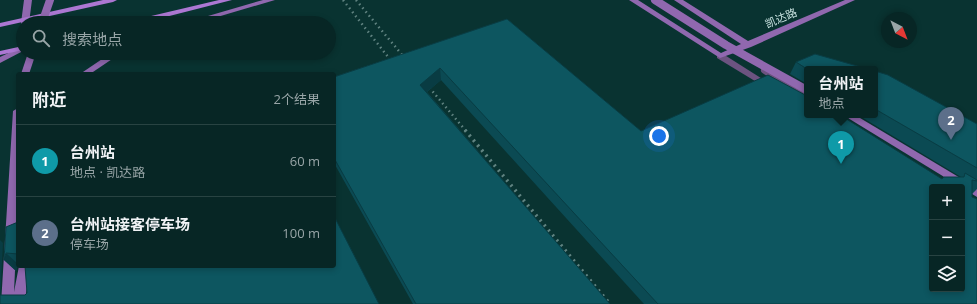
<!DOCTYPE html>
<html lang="zh">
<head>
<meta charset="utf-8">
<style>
  :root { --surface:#072625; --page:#153232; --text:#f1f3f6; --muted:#98a5a7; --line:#284342; --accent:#0b8043 }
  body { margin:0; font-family:"Open Sans","Noto Sans SC",sans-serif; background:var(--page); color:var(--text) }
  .controls { position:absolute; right:12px; bottom:12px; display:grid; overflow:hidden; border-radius:4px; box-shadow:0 2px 6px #0003 }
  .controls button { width:36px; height:36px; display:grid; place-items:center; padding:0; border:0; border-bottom:1px solid var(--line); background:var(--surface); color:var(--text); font:20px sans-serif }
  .compass { position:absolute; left:881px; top:12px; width:36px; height:36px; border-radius:50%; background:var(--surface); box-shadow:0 2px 6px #0003; rotate:138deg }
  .you { position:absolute; left:659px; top:136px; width:14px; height:14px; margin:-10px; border:3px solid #fff; border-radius:50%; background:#1a73e8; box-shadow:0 0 0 6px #1a73e833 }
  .badge { display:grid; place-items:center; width:26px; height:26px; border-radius:50%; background:var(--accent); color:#fff; font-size:13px; font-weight:700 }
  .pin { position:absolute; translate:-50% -33px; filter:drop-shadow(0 1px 2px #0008) }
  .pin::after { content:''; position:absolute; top:21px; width:14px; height:12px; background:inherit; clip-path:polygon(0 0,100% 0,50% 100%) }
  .popup { position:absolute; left:804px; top:66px; width:74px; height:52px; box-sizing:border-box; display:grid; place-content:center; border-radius:4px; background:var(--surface); filter:drop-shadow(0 1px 3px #0005); font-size:13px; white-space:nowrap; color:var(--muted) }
  .popup b { font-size:15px; color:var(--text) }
  .popup::after { content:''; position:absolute; left:50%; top:100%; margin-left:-8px; border:8px solid transparent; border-top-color:var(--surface) }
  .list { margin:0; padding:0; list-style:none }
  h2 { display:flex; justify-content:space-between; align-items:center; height:52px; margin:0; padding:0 16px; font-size:17px }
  h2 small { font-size:13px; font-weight:400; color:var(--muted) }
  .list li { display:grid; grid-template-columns:26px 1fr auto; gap:12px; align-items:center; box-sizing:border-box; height:72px; padding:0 16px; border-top:1px solid var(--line) }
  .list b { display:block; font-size:15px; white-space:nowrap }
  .list p { margin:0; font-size:13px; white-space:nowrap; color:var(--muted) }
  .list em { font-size:13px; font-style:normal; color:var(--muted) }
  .icon { flex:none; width:22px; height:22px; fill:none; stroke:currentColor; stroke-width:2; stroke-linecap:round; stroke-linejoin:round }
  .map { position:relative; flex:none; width:977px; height:304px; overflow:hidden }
  .search { position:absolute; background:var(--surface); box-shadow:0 2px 6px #0003; left:16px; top:16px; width:320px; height:44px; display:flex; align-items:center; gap:10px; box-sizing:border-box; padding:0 14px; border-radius:22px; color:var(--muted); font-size:15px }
  .panel { position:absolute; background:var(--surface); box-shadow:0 2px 6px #0003; left:16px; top:72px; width:320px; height:196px; border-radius:4px }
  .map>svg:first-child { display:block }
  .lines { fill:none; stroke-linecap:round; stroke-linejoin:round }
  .lane { fill:#6c5380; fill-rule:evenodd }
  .secondary { fill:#9068af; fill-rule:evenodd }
  .primary { fill:#ac77d3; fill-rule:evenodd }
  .rail-far1 { stroke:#608381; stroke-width:2.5; stroke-dasharray:1.5 3.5; stroke-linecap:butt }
  .rail { stroke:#608381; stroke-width:3.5; stroke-dasharray:2 4.5; stroke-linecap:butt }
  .street-bridge { stroke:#6c5380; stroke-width:8 }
  .secondary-bridge { stroke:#9068af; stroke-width:8 }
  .wall { fill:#0b4a53 }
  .shaded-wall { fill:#093c43 }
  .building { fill:#0d5660; stroke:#093c43; fill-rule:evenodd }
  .labels { text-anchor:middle; stroke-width:4; stroke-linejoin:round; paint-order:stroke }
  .far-street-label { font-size:11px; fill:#c8e2e0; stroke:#093331 }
</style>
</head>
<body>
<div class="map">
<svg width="977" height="304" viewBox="0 0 977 304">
  <rect width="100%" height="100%" fill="#093331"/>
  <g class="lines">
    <polygon class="lane" points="717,54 723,54 772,85 771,87 765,87 717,58"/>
    <g class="secondary">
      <polygon points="24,0 32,0 29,23 23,23 23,25 21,23"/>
      <polygon points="263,0 275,0 197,23 184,23"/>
      <polygon points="629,0 638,0 721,53 741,44 674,0 683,0 748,41 845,0 855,0 751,47 720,58"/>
      <polygon points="23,46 23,51 0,63 0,57"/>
      <polygon points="28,53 36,53 29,74 21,74"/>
      <polygon points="111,53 121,53 90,74 80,74"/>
      <polygon points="18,108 18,207 14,292 19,266 31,266 24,304 1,304 13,111"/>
      <polygon points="843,115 855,115 977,188 977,197"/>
    </g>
    <g class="primary">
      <polygon points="103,0 117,0 113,2 0,27 0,23"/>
      <polygon points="219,0 232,0 142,23 129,23 130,21"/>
      <polygon points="23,46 23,50 0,55 0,51"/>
    </g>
    <g class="rail-far1">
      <polyline points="343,0 396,67"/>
      <polyline points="356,0 409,63"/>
      <polyline points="423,80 466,131"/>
    </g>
    <polyline class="rail" points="465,130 610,304"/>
    <polyline class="street-bridge" points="765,70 807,98"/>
    <g class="secondary-bridge">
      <polyline points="655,0 726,45 807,90"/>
      <polyline points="42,23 50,0"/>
    </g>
  </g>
  <g class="wall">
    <polygon points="507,19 641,131 942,179 961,177 858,115 875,115 875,71 977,124 977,189 972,194 977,304 644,304 441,80 427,92 610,304 413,304 334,163 334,77"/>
    <polygon points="796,62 807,69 807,84 790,74"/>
    <polygon points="18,222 18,266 16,271 4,260"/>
  </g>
  <g class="shaded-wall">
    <polygon points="440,68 441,80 422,96 420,85"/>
    <polygon points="0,240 3,243 0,303"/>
    <polygon points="6,253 18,264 18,266 16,271 4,260"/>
  </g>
  <g class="building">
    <path d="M507,19l134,112 127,-56 39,21v19h33l102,64 2,-2h20l1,-4 12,7v1l-5,-1v17l5,2v105h-319l-218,-236 -20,17 190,219h-194l-82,-146v-81zM932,187h30v102h-30z"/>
    <polygon points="815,54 868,69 807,69 796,62"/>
    <polygon points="875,71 888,75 977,124 977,168 875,109"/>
    <polygon points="334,216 379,304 0,304 0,295 25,295 27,293 25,266 334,266"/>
    <polygon points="18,222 18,254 6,253 4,260 6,227"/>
  </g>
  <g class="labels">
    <g class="far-street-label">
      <text transform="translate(781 18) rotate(-23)" y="4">凯达路</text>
    </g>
  </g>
</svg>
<div class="controls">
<button>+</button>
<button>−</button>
<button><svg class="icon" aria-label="layers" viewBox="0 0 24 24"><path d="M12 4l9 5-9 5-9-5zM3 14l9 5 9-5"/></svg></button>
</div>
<svg class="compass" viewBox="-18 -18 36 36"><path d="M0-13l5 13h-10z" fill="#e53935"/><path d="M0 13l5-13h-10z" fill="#98a5a7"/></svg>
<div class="you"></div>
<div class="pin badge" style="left:841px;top:164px;background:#0f9aa8">1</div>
<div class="popup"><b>台州站</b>地点</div>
<div class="pin badge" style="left:951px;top:140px;background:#5c6f8a">2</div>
<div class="search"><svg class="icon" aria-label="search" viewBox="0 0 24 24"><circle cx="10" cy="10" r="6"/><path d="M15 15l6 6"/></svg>搜索地点</div>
<section class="panel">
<h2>附近<small>2个结果</small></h2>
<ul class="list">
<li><span class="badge" style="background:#0f9aa8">1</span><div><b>台州站</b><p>地点 · 凯达路</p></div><em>60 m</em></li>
<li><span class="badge" style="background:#5c6f8a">2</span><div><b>台州站接客停车场</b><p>停车场</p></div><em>100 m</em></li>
</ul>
</section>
</div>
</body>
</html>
